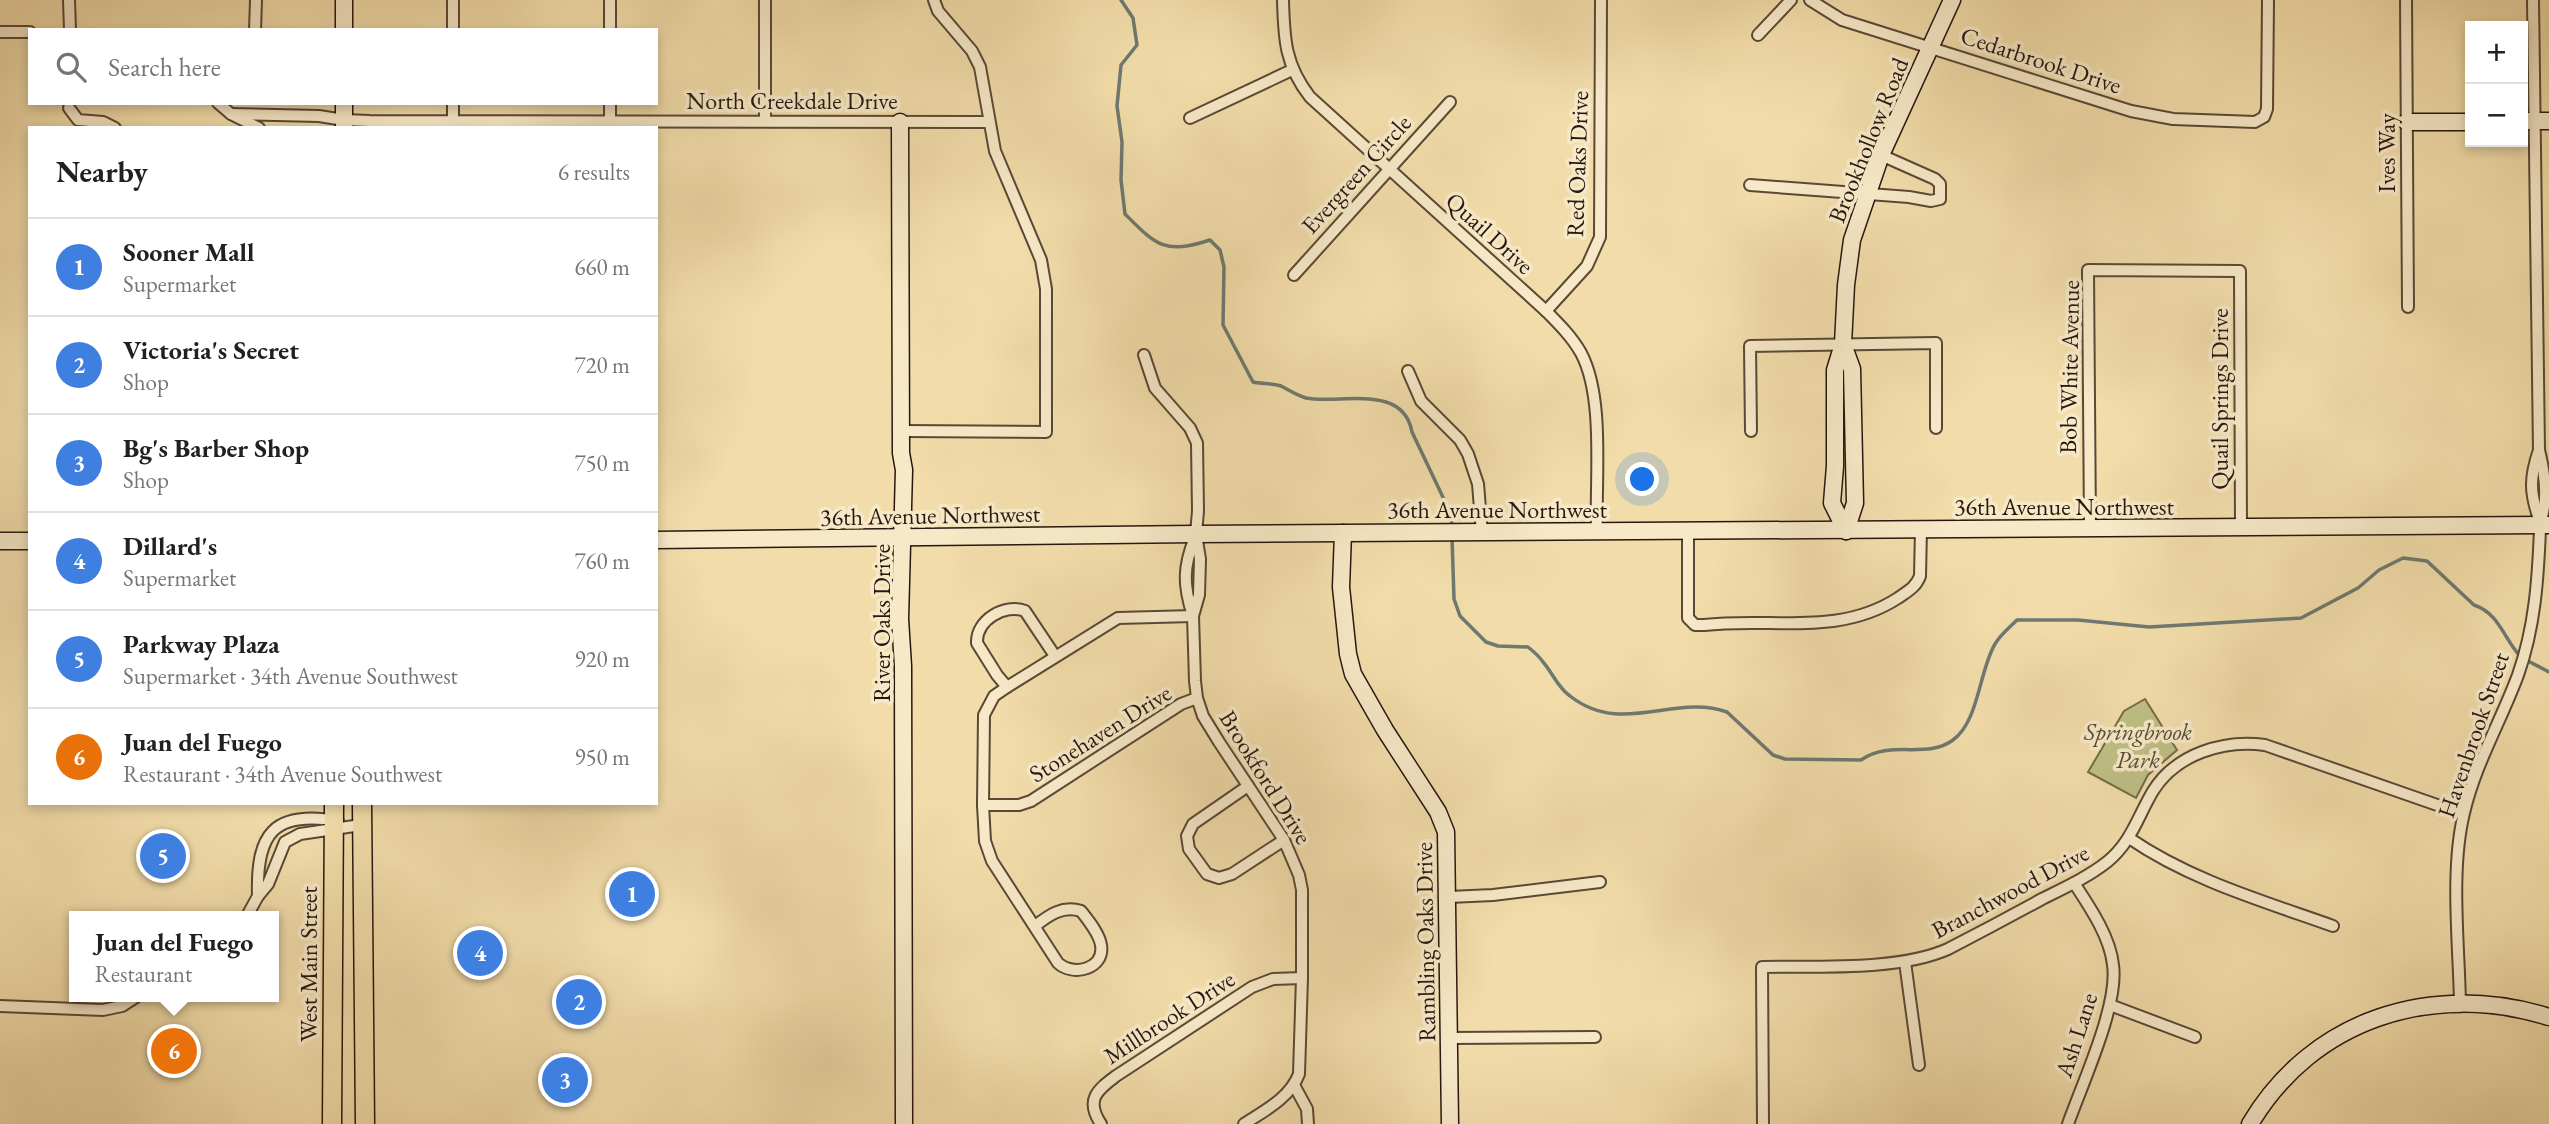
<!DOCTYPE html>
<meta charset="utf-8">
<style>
:root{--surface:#fff;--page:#f2f2f2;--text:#202124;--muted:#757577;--line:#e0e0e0;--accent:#1a73e8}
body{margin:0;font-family:"EB Garamond",serif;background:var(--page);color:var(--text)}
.controls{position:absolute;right:21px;top:21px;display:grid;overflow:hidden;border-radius:0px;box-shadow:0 4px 10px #0003}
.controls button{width:63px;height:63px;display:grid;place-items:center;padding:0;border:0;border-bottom:2px solid var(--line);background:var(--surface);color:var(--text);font:35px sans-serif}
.you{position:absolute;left:1643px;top:480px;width:24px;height:24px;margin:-18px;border:5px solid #fff;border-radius:50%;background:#1a73e8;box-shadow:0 0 0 10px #1a73e833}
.badge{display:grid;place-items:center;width:46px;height:46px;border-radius:50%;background:var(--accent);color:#fff;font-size:23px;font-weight:700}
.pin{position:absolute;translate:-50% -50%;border:4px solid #fff;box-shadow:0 2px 7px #0006}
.popup{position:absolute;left:69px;top:911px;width:210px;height:91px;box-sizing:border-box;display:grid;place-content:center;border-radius:0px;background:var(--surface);filter:drop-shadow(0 2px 5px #0005);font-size:23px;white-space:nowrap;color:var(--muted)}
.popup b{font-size:26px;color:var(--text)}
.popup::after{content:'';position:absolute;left:50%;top:100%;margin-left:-14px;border:14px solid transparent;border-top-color:var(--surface)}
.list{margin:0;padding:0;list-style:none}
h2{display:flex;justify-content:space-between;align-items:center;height:91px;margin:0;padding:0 28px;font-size:30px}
h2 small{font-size:23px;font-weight:400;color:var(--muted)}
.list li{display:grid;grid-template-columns:46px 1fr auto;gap:21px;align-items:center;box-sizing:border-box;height:98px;padding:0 28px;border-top:2px solid var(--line)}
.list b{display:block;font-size:26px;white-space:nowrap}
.list p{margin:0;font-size:23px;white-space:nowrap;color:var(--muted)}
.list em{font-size:23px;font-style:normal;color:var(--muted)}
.icon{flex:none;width:38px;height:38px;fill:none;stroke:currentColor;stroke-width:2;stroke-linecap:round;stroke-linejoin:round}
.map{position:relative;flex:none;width:2549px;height:1124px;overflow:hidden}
.search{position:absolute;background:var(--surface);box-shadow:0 4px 10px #0003;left:28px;top:28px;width:630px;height:77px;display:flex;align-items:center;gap:18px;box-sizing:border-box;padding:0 24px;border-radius:0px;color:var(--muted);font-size:26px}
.panel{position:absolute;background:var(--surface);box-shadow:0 4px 10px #0003;left:28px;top:126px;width:630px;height:679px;border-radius:0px}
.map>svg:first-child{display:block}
.green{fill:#bec086;stroke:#726c4a;stroke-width:2}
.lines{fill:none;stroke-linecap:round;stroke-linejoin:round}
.stream{stroke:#6e7970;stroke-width:3.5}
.street-casing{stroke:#5a4836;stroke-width:14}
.secondary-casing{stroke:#27170f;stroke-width:19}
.primary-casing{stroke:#27170f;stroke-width:21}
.street{stroke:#f7e9c8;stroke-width:10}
.secondary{stroke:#f7e9c8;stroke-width:16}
.primary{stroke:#f2ddaa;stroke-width:18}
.labels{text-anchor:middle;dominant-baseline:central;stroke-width:7;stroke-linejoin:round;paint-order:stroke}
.street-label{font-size:24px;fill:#27170f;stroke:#f7e9c8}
.park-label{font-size:24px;font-style:italic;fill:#544a33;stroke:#f7e9c8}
</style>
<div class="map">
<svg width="2549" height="1124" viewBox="0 0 2549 1124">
<rect width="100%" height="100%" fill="#f2ddaa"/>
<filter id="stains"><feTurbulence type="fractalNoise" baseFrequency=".00286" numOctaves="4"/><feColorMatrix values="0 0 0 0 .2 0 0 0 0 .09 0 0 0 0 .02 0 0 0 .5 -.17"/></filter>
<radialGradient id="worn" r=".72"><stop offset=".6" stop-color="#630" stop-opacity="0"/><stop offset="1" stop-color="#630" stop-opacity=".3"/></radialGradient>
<polygon class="green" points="2145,699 2177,750 2148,775 2136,798 2088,772 2124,711"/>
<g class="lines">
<g class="stream">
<path d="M1121 0 1133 18 1137 45 1121 65 1117 106 1122 142 1121 180 1125 214C1156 245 1164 255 1210 240L1220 250 1224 267 1223 325 1253 382C1261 384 1273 383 1281 386 1289 390 1296 395 1306 398 1338 405 1403 382 1412 432L1450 512 1452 526"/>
<path d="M1452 537 1454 599 1460 616 1486 642 1498 646 1528 647C1533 651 1539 656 1543 662 1552 672 1558 688 1570 696 1622 737 1675 693 1727 712L1773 755 1785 759 1861 760C1891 739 1926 760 1953 740 1979 721 1979 671 1995 644 2000 635 2010 627 2017 620H2078L2149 627 2301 618 2358 588 2379 570 2403 558 2427 561 2474 605C2499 613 2504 639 2520 656"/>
<polyline points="2526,660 2549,672"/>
</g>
<defs>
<g id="street">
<polyline points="69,0 70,30"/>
<polyline points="453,0 453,30"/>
<polyline points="610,0 610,30"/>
<path d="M1283 0C1284 39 1285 65 1310 97L1546 311C1559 324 1572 337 1581 353 1605 398 1595 480 1597 531"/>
<polyline points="1810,0 1842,20 2131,111 2173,119 2255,122 2264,117 2267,109 2268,0"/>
<polyline points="2406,0 2408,307"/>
<polyline points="255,30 256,0"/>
<polyline points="0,32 30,32"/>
<polyline points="1758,35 1791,0"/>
<polyline points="218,103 231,114 259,128"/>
<polyline points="453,103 453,120"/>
<polyline points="610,103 610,120"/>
<polyline points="69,108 78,120 103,122 115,128"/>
<polyline points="231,114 319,116 344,120 370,121 989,122"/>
<polyline points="1190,118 1292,70"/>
<polyline points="765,120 765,0"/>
<polyline points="1750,185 1909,197 1931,201 1940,199 1940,184 1935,179 1881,155"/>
<polyline points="1294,275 1450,102"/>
<polyline points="1546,311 1587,266 1600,237 1601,0"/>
<path d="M1144 355 1155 388 1190 428 1197 443 1198 511 1196 534 1200 559 1199 595 1193 616 1195 681 1197 698 1203 716 1219 742 1284 840 1299 875 1302 890V978L1299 1074C1290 1098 1264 1111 1244 1124"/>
<polyline points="1408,371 1421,401 1460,440 1468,454 1478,484 1482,533"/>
<polyline points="901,431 1046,432 1046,289 1041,260 995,151 980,67 972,51 938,11 934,0"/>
<polyline points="1751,431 1750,346 1936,343 1936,428"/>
<path d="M2539 450C2529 479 2530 494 2540 522"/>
<polyline points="2090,528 2088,270 2240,271 2241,527"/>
<path d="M1688 531V618L1695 625H1704C1771 617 1838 637 1898 598 1908 591 1916 587 1920 576L1921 529"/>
<path d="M1193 616C1183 585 1183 567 1195 537"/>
<path d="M1007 687 997 675 977 643C976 620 1005 603 1025 611L1055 656"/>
<polyline points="1248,786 1193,824 1187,836 1189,849 1207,874 1219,878 1232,874 1284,840"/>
<polyline points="983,805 1019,805 1031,801 1181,704 1197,698"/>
<path d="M2129 838C2190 880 2263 901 2333 926"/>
<path d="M258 896C256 834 273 810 338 821"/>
<polyline points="1449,897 1493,895 1600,882"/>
<polyline points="247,916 258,896 268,884 285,842 300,834 361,825"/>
<path d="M1035 926C1049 915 1063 905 1081 911 1088 920 1099 933 1101 945 1105 969 1073 977 1058 963L992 861 985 841 983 805 984 715 994 696 1007 687 1118 618 1193 616"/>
<polyline points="1905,962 1919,1065"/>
<path d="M2460 1004C2459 944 2450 870 2464 813 2475 765 2501 721 2518 675 2535 627 2538 579 2540 529 2541 518 2545 508 2545 497 2546 481 2543 466 2539 450L2533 0"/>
<polyline points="2110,1005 2195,1037"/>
<polyline points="0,1006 103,1010 122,1006 136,997"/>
<polyline points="1450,1038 1595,1037"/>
<polyline points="1294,1085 1307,1109 1308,1124"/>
<path d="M1101 1124C1085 1100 1097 1090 1116 1076L1252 987 1273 979 1302 978"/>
<path d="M1763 1124 1762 967C1816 966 1899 971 1948 949 1979 933 2011 916 2042 899 2064 888 2088 877 2107 862 2131 843 2138 816 2153 791 2176 754 2224 739 2265 745L2463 814"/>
<path d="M2068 1124C2082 1084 2119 1005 2113 965 2110 936 2089 906 2074 883"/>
</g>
<g id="secondary">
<polyline points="344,30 344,0"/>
<polyline points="344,103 344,128"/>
<polyline points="2523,121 2549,121"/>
<polyline points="900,122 901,453 904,470 900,619 903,666 904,1124"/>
<polyline points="2407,122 2470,122"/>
<polyline points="1843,344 1852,369 1855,503 1846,531"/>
<polyline points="1846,531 1832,503 1835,466 1835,370 1843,344 1846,285 1852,240 1881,155 1952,0"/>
<polyline points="1343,533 1341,587 1348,654 1353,674 1385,730 1438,812 1446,832 1450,1124"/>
<polyline points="656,540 1196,534 2549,525"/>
<polyline points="0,541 30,541"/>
<path d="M2250 1124C2313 1018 2433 981 2549 1017"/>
</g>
<g id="primary">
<polyline points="362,803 365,1124"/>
<polyline points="332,1124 334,803"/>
</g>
</defs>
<use href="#street" class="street-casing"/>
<use href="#secondary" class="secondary-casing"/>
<use href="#primary" class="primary-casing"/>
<use href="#street" class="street"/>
<use href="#secondary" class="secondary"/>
<use href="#primary" class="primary"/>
</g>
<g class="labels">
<g class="street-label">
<text transform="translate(2041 60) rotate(18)">Cedarbrook Drive</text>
<text x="792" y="100">North Creekdale Drive</text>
<text transform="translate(1868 140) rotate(-68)">Brookhollow Road</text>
<text transform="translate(2386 153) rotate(-90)">Ives Way</text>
<text transform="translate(1577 164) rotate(-88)">Red Oaks Drive</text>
<text transform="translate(1356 174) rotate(-48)">Evergreen Circle</text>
<text transform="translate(1490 233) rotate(42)">Quail Drive</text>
<text transform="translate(2069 367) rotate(-89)">Bob White Avenue</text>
<text transform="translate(2219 399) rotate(-90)">Quail Springs Drive</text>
<text x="2064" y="506">36th Avenue Northwest</text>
<text x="1497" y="509">36th Avenue Northwest</text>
<text transform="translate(930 515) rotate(-1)">36th Avenue Northwest</text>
<text transform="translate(881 623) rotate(-90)">River Oaks Drive</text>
<text transform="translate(1100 733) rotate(-32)">Stonehaven Drive</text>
<text transform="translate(2473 735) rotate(-71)">Havenbrook Street</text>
<text transform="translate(1266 777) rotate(58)">Brookford Drive</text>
<text transform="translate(2010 891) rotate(-28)">Branchwood Drive</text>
<text transform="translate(1425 942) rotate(-91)">Rambling Oaks Drive</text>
<text transform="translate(308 964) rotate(-90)">West Main Street</text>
<text transform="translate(1169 1017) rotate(-33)">Millbrook Drive</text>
<text transform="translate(2076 1035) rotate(-72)">Ash Lane</text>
</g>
<g class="park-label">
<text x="2138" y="731">Springbrook<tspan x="2138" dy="28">Park</tspan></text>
</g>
</g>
<rect width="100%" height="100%" filter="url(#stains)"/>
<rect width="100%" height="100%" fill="url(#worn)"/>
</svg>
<div class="controls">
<button>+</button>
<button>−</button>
</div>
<div class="you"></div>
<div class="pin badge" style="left:632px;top:894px;background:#3f7fe0">1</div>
<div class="pin badge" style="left:579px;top:1002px;background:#3f7fe0">2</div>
<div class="pin badge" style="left:565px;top:1080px;background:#3f7fe0">3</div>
<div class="pin badge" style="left:480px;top:953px;background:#3f7fe0">4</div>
<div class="pin badge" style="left:163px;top:856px;background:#3f7fe0">5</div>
<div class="pin badge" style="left:174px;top:1051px;background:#e8710a">6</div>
<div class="popup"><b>Juan del Fuego</b>Restaurant</div>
<div class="search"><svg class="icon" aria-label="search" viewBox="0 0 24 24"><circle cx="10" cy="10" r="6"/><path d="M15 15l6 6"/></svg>Search here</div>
<section class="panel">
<h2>Nearby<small>6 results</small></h2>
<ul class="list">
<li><span class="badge" style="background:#3f7fe0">1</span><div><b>Sooner Mall</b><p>Supermarket</p></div><em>660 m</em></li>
<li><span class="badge" style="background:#3f7fe0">2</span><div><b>Victoria's Secret</b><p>Shop</p></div><em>720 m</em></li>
<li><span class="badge" style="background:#3f7fe0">3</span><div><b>Bg's Barber Shop</b><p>Shop</p></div><em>750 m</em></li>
<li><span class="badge" style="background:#3f7fe0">4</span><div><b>Dillard's</b><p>Supermarket</p></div><em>760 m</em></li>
<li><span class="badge" style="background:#3f7fe0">5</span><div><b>Parkway Plaza</b><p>Supermarket · 34th Avenue Southwest</p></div><em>920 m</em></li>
<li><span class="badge" style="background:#e8710a">6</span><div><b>Juan del Fuego</b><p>Restaurant · 34th Avenue Southwest</p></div><em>950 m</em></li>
</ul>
</section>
</div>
